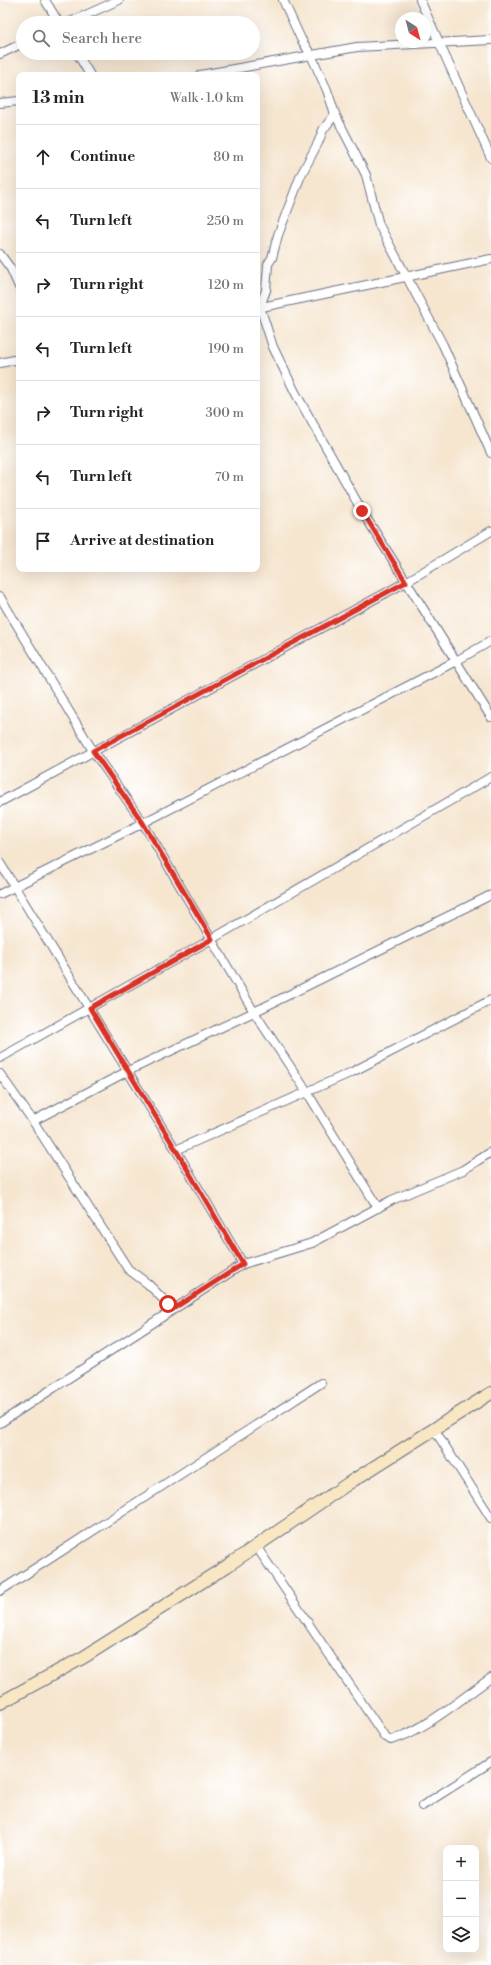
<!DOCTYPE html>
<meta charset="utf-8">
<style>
:root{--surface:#fff;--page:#f2f2f2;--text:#222;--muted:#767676;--line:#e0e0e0}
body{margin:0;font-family:"Libre Bodoni",serif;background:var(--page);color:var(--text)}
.controls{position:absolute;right:12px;bottom:12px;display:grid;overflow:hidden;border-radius:8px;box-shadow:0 4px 16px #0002}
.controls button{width:36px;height:36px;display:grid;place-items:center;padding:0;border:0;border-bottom:1px solid var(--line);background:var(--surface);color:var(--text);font:20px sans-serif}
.compass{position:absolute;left:395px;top:12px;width:36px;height:36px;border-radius:50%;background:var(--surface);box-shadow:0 4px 16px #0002;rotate:144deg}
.stop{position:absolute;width:12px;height:12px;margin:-9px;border:3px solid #d93025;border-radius:50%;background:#fff}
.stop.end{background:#d93025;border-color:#fff;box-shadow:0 1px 4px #0008}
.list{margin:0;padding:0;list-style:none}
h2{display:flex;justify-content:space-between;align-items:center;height:52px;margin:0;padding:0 16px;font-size:17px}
h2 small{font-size:13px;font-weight:400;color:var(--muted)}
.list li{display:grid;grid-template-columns:26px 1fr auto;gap:12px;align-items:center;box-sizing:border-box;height:64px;padding:0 16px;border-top:1px solid var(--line)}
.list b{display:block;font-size:15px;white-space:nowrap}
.list em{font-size:13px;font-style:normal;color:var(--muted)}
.icon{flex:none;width:22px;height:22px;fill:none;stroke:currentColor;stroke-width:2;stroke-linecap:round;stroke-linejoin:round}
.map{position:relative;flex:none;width:491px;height:1965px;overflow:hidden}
.search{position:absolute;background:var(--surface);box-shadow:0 4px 16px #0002;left:16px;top:16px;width:244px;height:44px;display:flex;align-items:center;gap:10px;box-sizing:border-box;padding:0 14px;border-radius:22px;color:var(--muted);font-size:15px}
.panel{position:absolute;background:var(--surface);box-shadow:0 4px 16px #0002;left:16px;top:72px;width:244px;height:500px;border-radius:8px}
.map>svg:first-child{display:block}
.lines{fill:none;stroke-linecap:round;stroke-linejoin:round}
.street-casing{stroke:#686f86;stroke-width:10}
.secondary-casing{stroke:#686f86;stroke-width:14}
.street{stroke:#fff;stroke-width:8}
.secondary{stroke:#f9e7c3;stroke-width:12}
.route{stroke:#d93025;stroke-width:5}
</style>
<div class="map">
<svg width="491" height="1965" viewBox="0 0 491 1965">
<rect width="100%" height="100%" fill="#fff"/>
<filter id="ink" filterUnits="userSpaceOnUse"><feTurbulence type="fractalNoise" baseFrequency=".025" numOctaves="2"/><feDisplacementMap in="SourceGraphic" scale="8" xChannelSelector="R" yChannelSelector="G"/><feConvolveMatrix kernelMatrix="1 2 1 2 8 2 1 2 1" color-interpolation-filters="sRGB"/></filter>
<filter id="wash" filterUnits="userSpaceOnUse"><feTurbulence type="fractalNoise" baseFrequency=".012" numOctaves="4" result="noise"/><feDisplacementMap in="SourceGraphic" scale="16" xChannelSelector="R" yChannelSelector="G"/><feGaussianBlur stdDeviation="0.9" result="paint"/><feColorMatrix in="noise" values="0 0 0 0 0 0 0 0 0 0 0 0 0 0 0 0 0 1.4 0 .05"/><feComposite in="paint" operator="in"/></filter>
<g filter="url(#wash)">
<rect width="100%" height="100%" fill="#f6e6d0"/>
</g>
<g filter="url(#ink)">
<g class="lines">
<defs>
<g id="street">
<polyline points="45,0 59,23"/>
<polyline points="283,0 301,39 311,55 327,90 335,114 366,175 379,225 443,345 491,453"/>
<polyline points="420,0 491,158"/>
<polyline points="68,23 119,0"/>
<polyline points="77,53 90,75"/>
<polyline points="0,54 23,43"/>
<polyline points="200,75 357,47 491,40"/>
<polyline points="0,103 19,101"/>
<polyline points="335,114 323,130 318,143 301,175 278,235 272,258 268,264 266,290 260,307 273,347 295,392 362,511 491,717"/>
<polyline points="0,254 11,269 19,287"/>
<polyline points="257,308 491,259"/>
<polyline points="0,363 19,359"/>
<polyline points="0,597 93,751 143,823 254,1012 307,1092 378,1208"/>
<polyline points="0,802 406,582 491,531"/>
<polyline points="0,863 176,1150 243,1264 312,1243 392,1200 463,1170 491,1152"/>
<polyline points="0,894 143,823 456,661 491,641"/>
<polyline points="0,1058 212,939 491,777"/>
<polyline points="0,1074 33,1121 128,1269 148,1284 173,1309"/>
<polyline points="33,1121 128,1071 254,1012 491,895"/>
<polyline points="176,1150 352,1072 491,1000"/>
<polyline points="0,1423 243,1264"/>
<polyline points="434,1429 491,1518"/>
<path d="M256 1546 385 1737 391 1740C424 1731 462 1698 491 1678"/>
<polyline points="0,1591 321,1383"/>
<polyline points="422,1806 491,1762"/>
</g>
<polyline id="secondary" points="0,1703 84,1657 227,1566 349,1483 491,1393"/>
</defs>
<use href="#street" class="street-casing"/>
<use href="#secondary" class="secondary-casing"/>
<use href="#street" class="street"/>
<use href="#secondary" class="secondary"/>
</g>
</g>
<g class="lines" filter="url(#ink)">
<polyline class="route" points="168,1304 173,1309 243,1264 176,1150 90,1008 212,939 143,823 93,751 406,582 362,511"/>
</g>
</svg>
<div class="controls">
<button>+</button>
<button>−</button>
<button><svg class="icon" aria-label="layers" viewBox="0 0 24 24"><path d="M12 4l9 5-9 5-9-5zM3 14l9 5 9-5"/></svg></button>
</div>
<svg class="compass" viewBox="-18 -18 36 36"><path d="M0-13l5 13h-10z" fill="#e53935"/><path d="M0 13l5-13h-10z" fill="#767676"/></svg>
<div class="stop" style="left:168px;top:1304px"></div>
<div class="stop end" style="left:362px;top:511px"></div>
<div class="search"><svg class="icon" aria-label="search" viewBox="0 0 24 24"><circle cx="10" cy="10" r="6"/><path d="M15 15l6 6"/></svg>Search here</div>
<section class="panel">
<h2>13 min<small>Walk · 1.0 km</small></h2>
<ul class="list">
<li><svg class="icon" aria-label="ahead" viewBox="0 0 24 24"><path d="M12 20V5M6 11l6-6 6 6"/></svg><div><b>Continue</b></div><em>80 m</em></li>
<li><svg class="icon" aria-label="left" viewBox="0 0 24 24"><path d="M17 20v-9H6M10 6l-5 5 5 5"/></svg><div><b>Turn left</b></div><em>250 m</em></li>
<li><svg class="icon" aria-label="right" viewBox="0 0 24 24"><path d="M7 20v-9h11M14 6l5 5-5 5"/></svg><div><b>Turn right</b></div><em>120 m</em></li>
<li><svg class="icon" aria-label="left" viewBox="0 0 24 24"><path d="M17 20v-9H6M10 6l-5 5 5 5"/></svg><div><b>Turn left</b></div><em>190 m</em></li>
<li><svg class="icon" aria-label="right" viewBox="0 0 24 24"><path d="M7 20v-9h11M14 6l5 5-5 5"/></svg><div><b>Turn right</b></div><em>300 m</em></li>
<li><svg class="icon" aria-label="left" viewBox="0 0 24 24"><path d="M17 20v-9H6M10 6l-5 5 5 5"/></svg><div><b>Turn left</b></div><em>70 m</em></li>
<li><svg class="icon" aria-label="arrive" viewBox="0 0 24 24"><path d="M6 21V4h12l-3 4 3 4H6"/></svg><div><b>Arrive at destination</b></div></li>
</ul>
</section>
</div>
